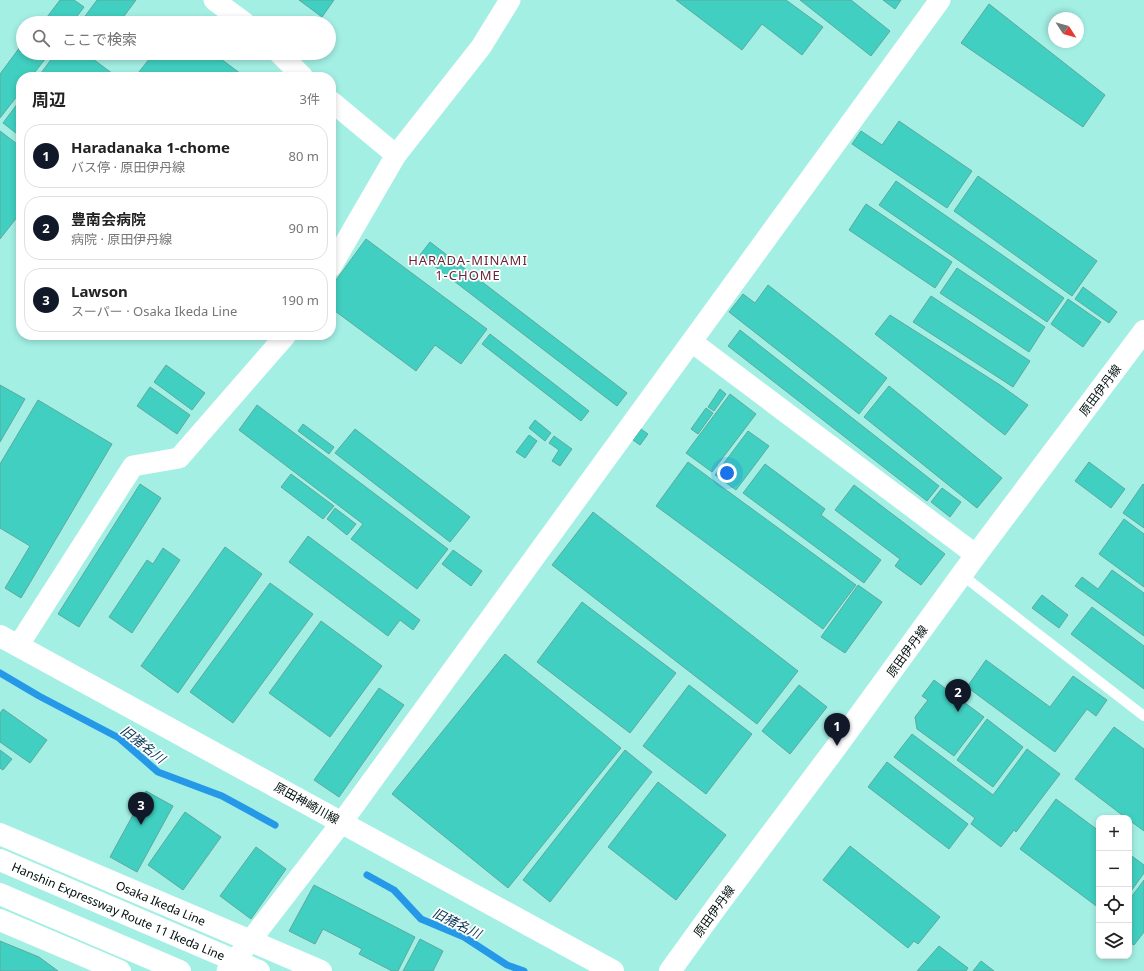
<!DOCTYPE html>
<html lang="ja">
<meta charset="utf-8">
<style>
:root{--surface:#fff;--page:#f6f6f6;--text:#222;--muted:#767676;--line:#e0e0e0;--accent:#111827}
body{margin:0;font-family:"Noto Sans","Noto Sans JP",sans-serif;background:var(--page);color:var(--text)}
.controls{position:absolute;right:12px;bottom:12px;display:grid;overflow:hidden;border-radius:8px;box-shadow:0 2px 6px #0003}
.controls button{width:36px;height:36px;display:grid;place-items:center;padding:0;border:0;border-bottom:1px solid var(--line);background:var(--surface);color:var(--text);font:20px sans-serif}
.compass{position:absolute;left:1048px;top:12px;width:36px;height:36px;border-radius:50%;background:var(--surface);box-shadow:0 2px 6px #0003;rotate:126deg}
.you{position:absolute;left:727px;top:473px;width:14px;height:14px;margin:-10px;border:3px solid #fff;border-radius:50%;background:#1a73e8;box-shadow:0 0 0 6px #1a73e833}
.badge{display:grid;place-items:center;width:26px;height:26px;border-radius:50%;background:var(--accent);color:#fff;font-size:13px;font-weight:700}
.pin{position:absolute;translate:-50% -33px;filter:drop-shadow(0 1px 2px #0008)}
.pin::after{content:'';position:absolute;top:21px;width:14px;height:12px;background:inherit;clip-path:polygon(0 0,100% 0,50% 100%)}
.list{margin:0;padding:0;list-style:none}
h2{display:flex;justify-content:space-between;align-items:center;height:52px;margin:0;padding:0 16px;font-size:17px}
h2 small{font-size:13px;font-weight:400;color:var(--muted)}
.list li{display:grid;grid-template-columns:26px 1fr auto;gap:12px;align-items:center;box-sizing:border-box;height:64px;margin:0 8px 8px;padding:0 8px;border:1px solid var(--line);border-radius:16px}
.list b{display:block;font-size:15px;white-space:nowrap}
.list p{margin:0;font-size:13px;white-space:nowrap;color:var(--muted)}
.list em{font-size:13px;font-style:normal;color:var(--muted)}
.icon{flex:none;width:22px;height:22px;fill:none;stroke:currentColor;stroke-width:2;stroke-linecap:round;stroke-linejoin:round}
.map{position:relative;flex:none;width:1144px;height:971px;overflow:hidden}
.search{position:absolute;background:var(--surface);box-shadow:0 2px 6px #0003;left:16px;top:16px;width:320px;height:44px;display:flex;align-items:center;gap:10px;box-sizing:border-box;padding:0 14px;border-radius:22px;color:var(--muted);font-size:15px}
.panel{position:absolute;background:var(--surface);box-shadow:0 2px 6px #0003;left:16px;top:72px;width:320px;height:268px;border-radius:16px}
.map>svg:first-child{display:block}
.lines{fill:none;stroke-linecap:round;stroke-linejoin:round}
.stream{stroke:#2598e7;stroke-width:7}
.building{fill:#40cfc0;stroke:#5ea99f}
.lane{stroke:#fff;stroke-width:10}
.street{stroke:#fff;stroke-width:21}
.secondary{stroke:#fff;stroke-width:22}
.primary{stroke:#fff;stroke-width:22}
.highway{stroke:#fff;stroke-width:22}
.labels{text-anchor:middle;dominant-baseline:central;stroke-width:3.5;stroke-linejoin:round;paint-order:stroke}
.street-label{font-size:12px;fill:#00100e;stroke:#fff}
.neighbourhood-label{font-size:13px;letter-spacing:1px;fill:#6a253a;stroke:#fff}
.water-label{font-size:13px;font-style:italic;fill:#063453;stroke:#fff}
</style>
<div class="map">
<svg width="1144" height="971" viewBox="0 0 1144 971">
<rect width="100%" height="100%" fill="#a3efe4"/>
<g class="lines">
<g class="stream">
<polyline points="0,673 39,696 119,738 158,772 222,796 275,825"/>
<polyline points="367,875 394,890 421,919 464,937 507,965 524,971"/>
</g>
</g>
<g class="building">
<polygon points="60,0 74,0 84,7 72,23 47,23 44,21"/>
<polygon points="97,0 136,0 119,23 80,23"/>
<polygon points="299,0 334,0 322,17"/>
<polygon points="676,0 786,0 823,27 802,55 762,24 742,50"/>
<polygon points="800,0 851,0 890,31 871,56"/>
<polygon points="883,0 901,0 895,9"/>
<polygon points="989,4 1105,95 1083,127 961,43"/>
<polygon points="23,43 23,53 50,53 31,77 21,77 21,91 0,118 0,74"/>
<polygon points="56,53 85,53 117,77 38,77"/>
<polygon points="154,53 213,53 245,77 135,77"/>
<polygon points="21,99 21,137 3,123"/>
<polygon points="899,121 972,171 947,208 852,144 861,131 882,145"/>
<polygon points="0,131 21,147 21,212 0,239"/>
<polygon points="978,176 1097,261 1072,296 954,211"/>
<polygon points="896,181 1064,298 1047,322 879,205"/>
<polygon points="866,204 952,262 935,288 849,230"/>
<polygon points="366,239 487,329 461,364 435,345 416,371 331,308 331,287"/>
<polygon points="430,242 627,393 617,406 420,255"/>
<polygon points="957,268 1045,327 1029,352 940,293"/>
<polygon points="768,285 887,378 859,414 729,312 743,294 755,303"/>
<polygon points="1083,287 1117,312 1109,323 1075,299"/>
<polygon points="931,296 1030,361 1013,387 913,322"/>
<polygon points="1068,299 1101,322 1083,347 1051,324"/>
<polygon points="890,315 1000,385 1028,405 1005,435 875,334"/>
<polygon points="740,330 939,486 927,501 728,346"/>
<polygon points="490,334 589,411 581,421 482,344"/>
<polygon points="166,365 205,393 192,410 154,382"/>
<polygon points="0,385 25,399 0,442"/>
<polygon points="889,386 1002,478 977,508 864,417"/>
<polygon points="150,387 190,415 177,434 137,406"/>
<polygon points="720,389 726,394 714,411 708,407"/>
<polygon points="730,394 756,414 712,472 686,453"/>
<polygon points="38,400 112,444 21,598 5,588 30,546 0,528 0,464"/>
<polygon points="257,405 448,549 417,589 351,539 363,524 239,430"/>
<polygon points="706,408 713,413 698,434 691,429"/>
<polygon points="535,420 551,433 545,441 529,428"/>
<polygon points="303,424 334,447 329,454 298,431"/>
<polygon points="355,429 470,517 450,542 335,453"/>
<polygon points="641,429 648,434 640,445 633,440"/>
<polygon points="748,431 769,446 736,490 715,475"/>
<polygon points="529,435 537,441 525,458 516,452"/>
<polygon points="554,436 572,449 560,466 552,461 559,450 549,443"/>
<polygon points="688,462 856,585 823,629 656,506"/>
<polygon points="1089,462 1125,489 1111,508 1075,481"/>
<polygon points="765,464 825,509 821,515 881,560 864,583 743,493"/>
<polygon points="291,474 334,506 323,519 281,487"/>
<polygon points="140,484 161,498 79,627 58,614"/>
<polygon points="1143,484 1144,485 1144,528 1123,513"/>
<polygon points="854,485 945,554 921,585 895,566 900,559 835,510"/>
<polygon points="942,488 961,502 950,517 931,502"/>
<polygon points="335,508 356,524 347,535 327,519"/>
<polygon points="593,512 798,671 757,724 552,565"/>
<polygon points="1124,519 1144,534 1144,587 1099,554"/>
<polygon points="308,536 420,620 413,630 400,620 388,636 289,562"/>
<polygon points="225,547 262,574 178,693 141,666"/>
<polygon points="163,548 180,560 132,633 109,617 147,560 153,564"/>
<polygon points="453,550 482,571 471,586 442,564"/>
<polygon points="1112,570 1144,593 1144,636 1075,586 1082,577 1098,589"/>
<polygon points="270,583 313,614 233,723 190,692"/>
<polygon points="858,585 882,602 845,653 821,637"/>
<polygon points="1042,595 1068,615 1059,628 1032,608"/>
<polygon points="582,602 676,673 630,733 537,662"/>
<polygon points="1092,607 1144,646 1144,689 1071,634"/>
<polygon points="321,621 382,666 330,737 269,693"/>
<polygon points="505,654 621,748 508,888 392,794"/>
<polygon points="986,660 1050,707 1073,676 1107,700 1096,716 1087,709 1055,752 967,687"/>
<polygon points="934,680 984,717 954,756 917,729 915,717 928,700 922,696"/>
<polygon points="689,685 752,734 706,794 643,746"/>
<polygon points="799,685 827,707 790,754 762,731"/>
<polygon points="379,688 404,705 339,797 314,780"/>
<polygon points="3,709 47,740 30,763 0,742 0,713"/>
<polygon points="987,719 1023,747 993,787 957,760"/>
<polygon points="1114,727 1144,749 1144,831 1129,820 1129,818 1126,818 1075,779"/>
<polygon points="912,734 993,795 1027,749 1060,774 1016,832 1014,830 1001,847 971,824 975,818 894,757"/>
<polygon points="0,750 12,759 3,770 0,768"/>
<polygon points="625,750 652,772 550,902 523,880"/>
<polygon points="887,762 968,824 949,849 868,787"/>
<polygon points="658,782 726,835 676,900 608,847"/>
<polygon points="146,791 173,806 137,872 110,857"/>
<polygon points="1056,799 1099,831 1099,908 1020,849"/>
<polygon points="185,812 221,837 183,890 148,865"/>
<polygon points="850,846 940,917 918,944 914,941 908,948 823,880"/>
<polygon points="256,847 286,869 251,919 220,896"/>
<polygon points="1129,854 1144,865 1144,873 1129,894"/>
<polygon points="1144,880 1144,932 1134,945 1129,942 1129,900"/>
<polygon points="314,885 415,937 398,971 392,971 359,954 362,949 323,929 315,944 289,931"/>
<polygon points="420,939 443,951 433,971 403,971"/>
<polygon points="0,941 39,957 58,971 0,971"/>
<polygon points="939,946 968,968 966,971 917,971"/>
<polygon points="981,961 994,971 973,971"/>
</g>
<g class="lines">
<polyline class="lane" points="962,575 1144,716"/>
<g class="street">
<polyline points="214,0 245,23"/>
<polyline points="279,53 303,77"/>
<polyline points="331,101 396,155"/>
<polyline points="331,267 396,155 481,47 510,0"/>
<polyline points="692,342 976,555"/>
<polyline points="18,646 133,466 179,458 286,335"/>
<polyline points="227,971 250,941 342,822 940,0"/>
</g>
<g class="secondary">
<polyline points="0,636 613,971"/>
<polyline points="670,971 717,906 837,746 976,555 1144,331"/>
</g>
<g class="primary">
<path id="s1" d="M0 834 321 971"/>
<polyline points="0,920 120,971"/>
</g>
<g class="highway">
<path id="s2" d="M0 860 259 971"/>
<polyline points="0,894 180,971"/>
</g>
</g>
<g class="labels">
<g class="street-label">
<text transform="translate(1100 390) rotate(-53)">原田伊丹線</text>
<text transform="translate(907 651) rotate(-54)">原田伊丹線</text>
<text transform="translate(307 803) rotate(29)">原田神崎川線</text>
<text stroke="none"><textPath href="#s1" startOffset="175">Osaka Ikeda Line</textPath></text>
<text stroke="none"><textPath href="#s2" startOffset="129">Hanshin Expressway Route 11 Ikeda Line</textPath></text>
<text transform="translate(714 911) rotate(-54)">原田伊丹線</text>
</g>
<g class="neighbourhood-label">
<text x="468" y="260">HARADA-MINAMI<tspan x="468" dy="15">1-CHOME</tspan></text>
</g>
<g class="water-label">
<text transform="translate(143 744) rotate(38)">旧猪名川</text>
<text transform="translate(457 923) rotate(26)">旧猪名川</text>
</g>
</g>
</svg>
<div class="controls">
<button>+</button>
<button>−</button>
<button><svg class="icon" aria-label="locate" viewBox="0 0 24 24"><circle cx="12" cy="12" r="6"/><path d="M12 2v4M12 18v4M2 12h4M18 12h4"/></svg></button>
<button><svg class="icon" aria-label="layers" viewBox="0 0 24 24"><path d="M12 4l9 5-9 5-9-5zM3 14l9 5 9-5"/></svg></button>
</div>
<svg class="compass" viewBox="-18 -18 36 36"><path d="M0-13l5 13h-10z" fill="#e53935"/><path d="M0 13l5-13h-10z" fill="#767676"/></svg>
<div class="you"></div>
<div class="pin badge" style="left:837px;top:746px">1</div>
<div class="pin badge" style="left:958px;top:712px">2</div>
<div class="pin badge" style="left:141px;top:825px">3</div>
<div class="search"><svg class="icon" aria-label="search" viewBox="0 0 24 24"><circle cx="10" cy="10" r="6"/><path d="M15 15l6 6"/></svg>ここで検索</div>
<section class="panel">
<h2>周辺<small>3件</small></h2>
<ul class="list">
<li><span class="badge">1</span><div><b>Haradanaka 1-chome</b><p>バス停 · 原田伊丹線</p></div><em>80 m</em></li>
<li><span class="badge">2</span><div><b>豊南会病院</b><p>病院 · 原田伊丹線</p></div><em>90 m</em></li>
<li><span class="badge">3</span><div><b>Lawson</b><p>スーパー · Osaka Ikeda Line</p></div><em>190 m</em></li>
</ul>
</section>
</div>
